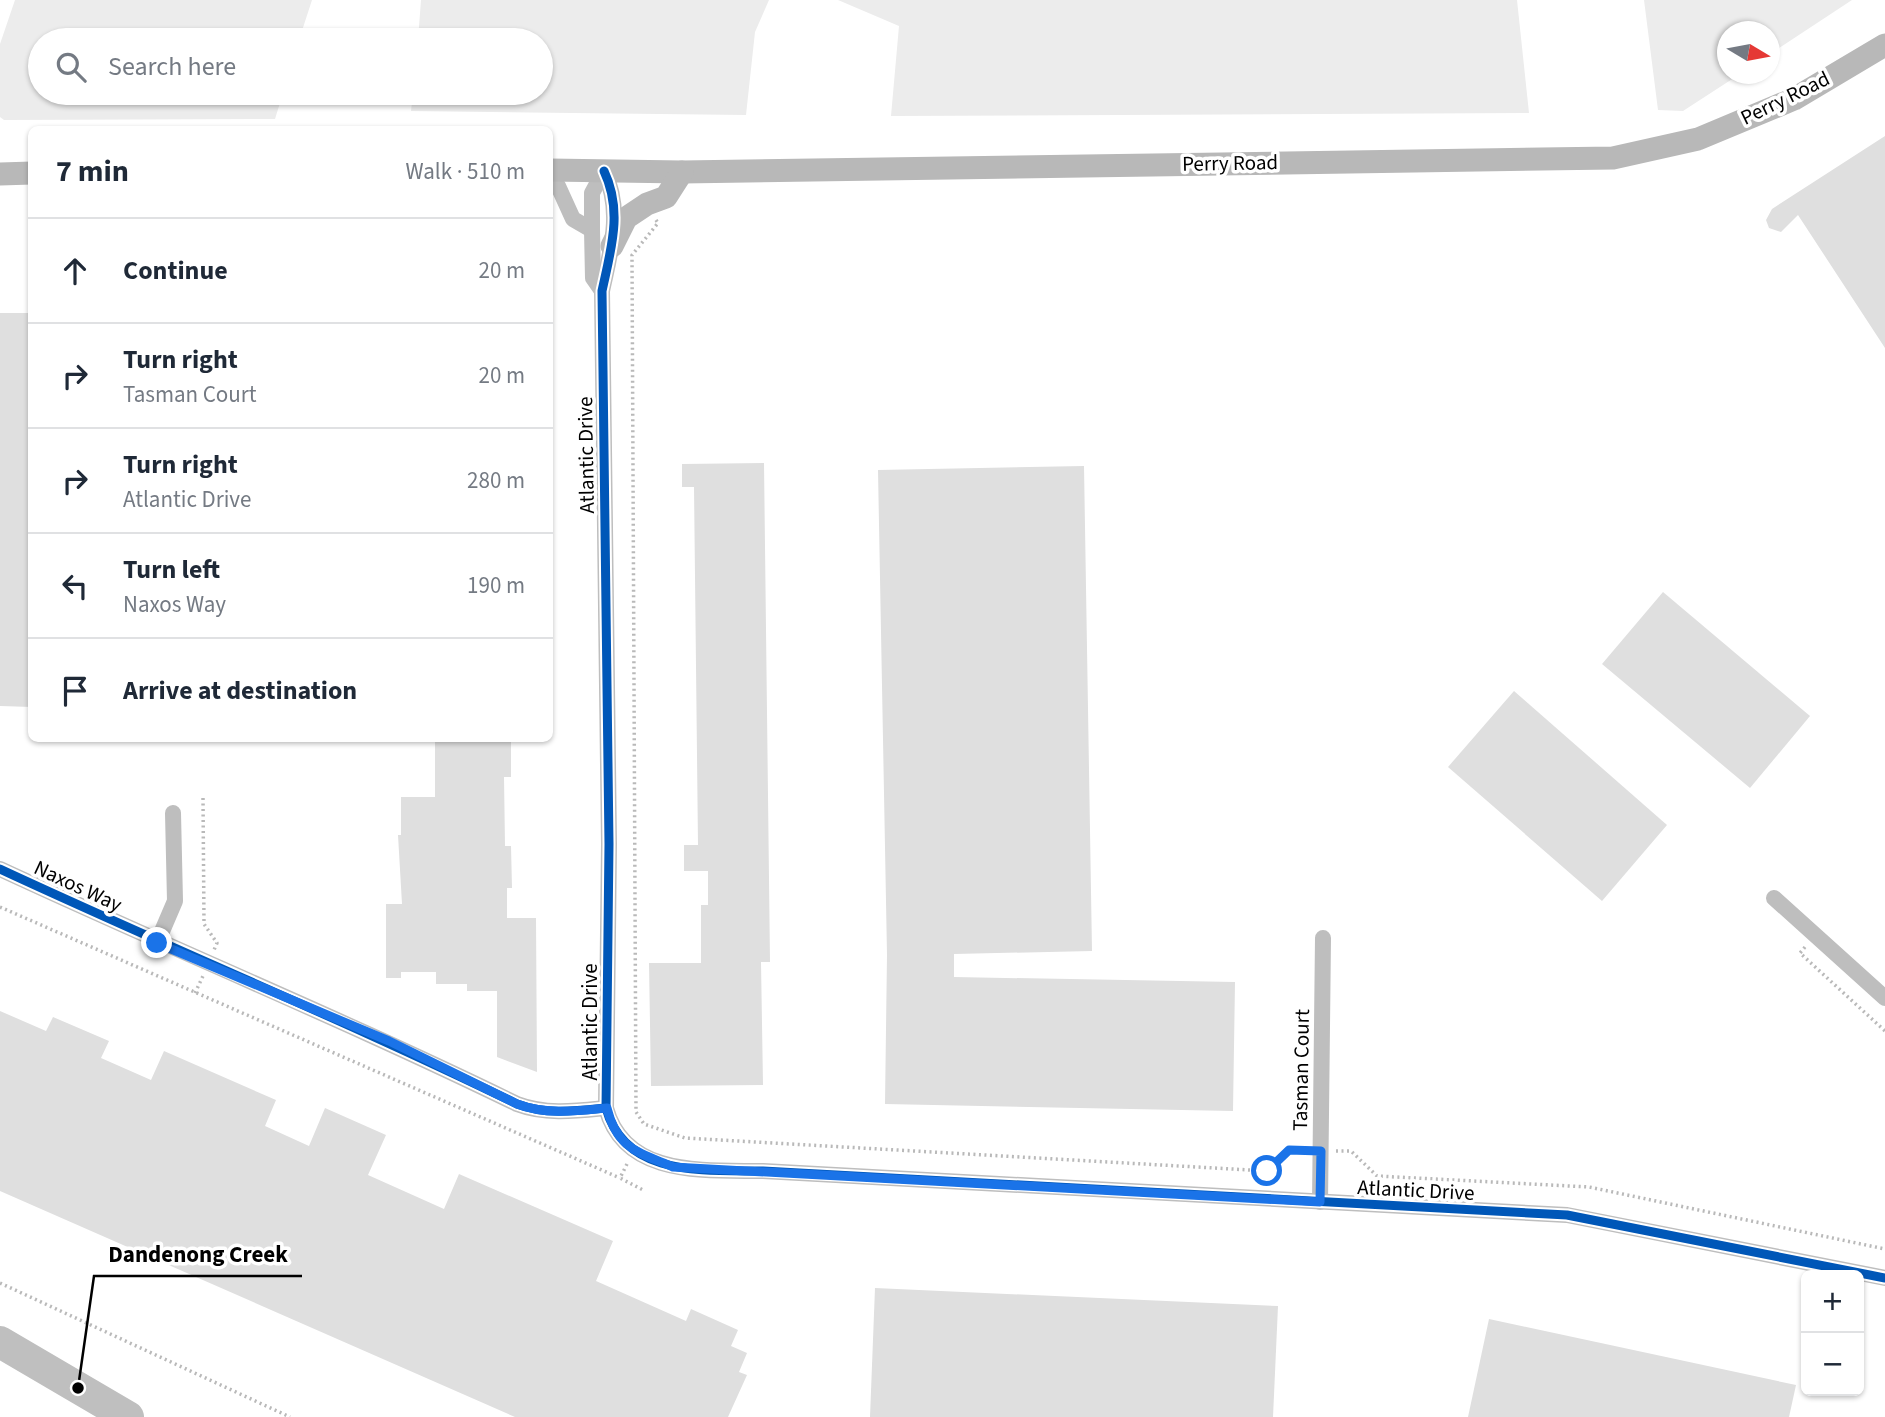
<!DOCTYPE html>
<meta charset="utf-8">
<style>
:root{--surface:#fff;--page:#f6f6f7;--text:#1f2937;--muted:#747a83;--line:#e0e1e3}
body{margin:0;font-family:"Source Sans 3",sans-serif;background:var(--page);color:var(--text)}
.controls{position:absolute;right:21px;bottom:21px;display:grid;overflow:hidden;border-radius:10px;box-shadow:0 2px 5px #0004}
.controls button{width:63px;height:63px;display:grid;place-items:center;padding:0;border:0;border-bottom:2px solid var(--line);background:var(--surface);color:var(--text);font:35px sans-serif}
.compass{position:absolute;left:1717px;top:21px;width:63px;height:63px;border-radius:50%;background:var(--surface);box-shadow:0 2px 5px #0004;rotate:100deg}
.stop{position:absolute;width:21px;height:21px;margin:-16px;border:5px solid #1a73e8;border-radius:50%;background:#fff}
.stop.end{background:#1a73e8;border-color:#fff;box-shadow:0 2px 7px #0008}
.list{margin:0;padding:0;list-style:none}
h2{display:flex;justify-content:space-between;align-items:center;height:91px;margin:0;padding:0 28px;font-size:30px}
h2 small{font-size:23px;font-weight:400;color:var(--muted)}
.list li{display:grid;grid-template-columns:46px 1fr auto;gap:21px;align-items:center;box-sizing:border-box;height:105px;padding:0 28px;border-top:2px solid var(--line)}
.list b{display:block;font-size:26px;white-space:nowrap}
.list p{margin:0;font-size:23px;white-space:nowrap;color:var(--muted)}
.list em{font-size:23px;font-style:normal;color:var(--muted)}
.icon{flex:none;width:38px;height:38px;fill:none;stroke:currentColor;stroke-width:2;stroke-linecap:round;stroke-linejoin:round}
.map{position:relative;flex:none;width:1885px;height:1417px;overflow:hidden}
.search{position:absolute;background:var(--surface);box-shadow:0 2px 5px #0004;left:28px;top:28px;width:525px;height:77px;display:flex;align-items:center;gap:18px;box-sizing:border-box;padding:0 24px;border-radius:38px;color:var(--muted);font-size:26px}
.panel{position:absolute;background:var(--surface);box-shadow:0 2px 5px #0004;left:28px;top:126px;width:525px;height:616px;border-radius:10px}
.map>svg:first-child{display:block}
.green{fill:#ececec}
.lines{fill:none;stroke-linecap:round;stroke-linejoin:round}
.river{stroke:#bfbfbf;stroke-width:32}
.building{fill:#dfdfdf}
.path{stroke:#b9b9b9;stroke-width:3.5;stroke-dasharray:2 3.5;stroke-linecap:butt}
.minor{stroke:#bebebe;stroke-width:16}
.secondary{stroke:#b8b8b8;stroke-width:23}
.cycleway-casing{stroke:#fff;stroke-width:13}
.cycleway{stroke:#0057b8;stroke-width:9}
.route{stroke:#1a73e8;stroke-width:9}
.labels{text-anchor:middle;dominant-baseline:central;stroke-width:7;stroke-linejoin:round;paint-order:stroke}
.street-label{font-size:21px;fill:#000;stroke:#fff}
.leader{fill:none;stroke:#000;stroke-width:2.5}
.callout-dot{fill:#000;stroke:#fff;stroke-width:2.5}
.callout-label{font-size:23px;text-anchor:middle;font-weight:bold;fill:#000;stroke:#fff;stroke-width:7;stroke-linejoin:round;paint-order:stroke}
</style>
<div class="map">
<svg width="1885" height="1417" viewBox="0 0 1885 1417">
<rect width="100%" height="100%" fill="#fff"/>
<g class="green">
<polygon points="15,0 312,0 299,40 40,40 40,93 283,93 275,119 4,120 0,117 0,44"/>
<polygon points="421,0 769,0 755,32 746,115 411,111 413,93 541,93 541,40 418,40"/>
<polygon points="838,0 1517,0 1529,113 891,116 899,26"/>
<polygon points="1644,0 1852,0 1770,54 1770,32 1728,32 1728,74 1740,74 1683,111 1658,110"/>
</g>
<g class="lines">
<polyline class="river" points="0,1342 128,1417"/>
</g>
<g class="building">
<polygon points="1885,136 1885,348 1798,215 1781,232 1769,228 1766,220 1772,209"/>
<polygon points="0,313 32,313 32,707 0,706"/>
<polygon points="764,463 770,962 761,962 763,1085 651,1086 649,963 701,963 701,905 708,905 708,871 684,871 684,845 698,845 694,487 682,487 682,464"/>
<polygon points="1084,466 1092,951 954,954 954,977 1235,982 1233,1111 885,1104 887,955 878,470"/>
<polygon points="1663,592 1810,716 1750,788 1602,664"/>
<polygon points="1514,691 1667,825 1602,901 1448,767"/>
<polygon points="435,738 511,738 511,777 504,777 505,846 511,846 512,888 507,888 507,918 536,918 537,1072 497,1057 497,991 467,991 467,984 436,984 436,972 401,972 401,978 386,978 386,904 402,904 398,835 401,835 401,797 435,797"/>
<polygon points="0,1011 46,1031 53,1017 109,1041 101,1058 151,1080 164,1051 276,1100 265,1126 309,1146 325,1108 386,1135 368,1175 444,1209 459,1174 613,1241 596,1281 686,1321 691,1309 738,1330 731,1346 747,1353 739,1372 747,1375 728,1417 515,1417 0,1191"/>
<polygon points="875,1288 1278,1306 1273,1417 870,1417"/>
<polygon points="1489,1319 1796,1385 1789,1417 1468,1417"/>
</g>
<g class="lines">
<g class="path">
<polyline points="656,220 658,223 632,255 636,1112 644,1124 685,1138 1267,1171 1289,1150 1307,1150"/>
<polyline points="203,798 204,924 217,943 214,950"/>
<polyline points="0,907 620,1178"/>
<polyline points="1805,947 1800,953 1885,1031"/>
<polyline points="195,993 203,976"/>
<polyline points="1336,1151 1351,1151 1377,1176 1589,1187 1885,1249"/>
<polyline points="627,1164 620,1178 645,1191"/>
<polyline points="0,1283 290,1417"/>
</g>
<g class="minor">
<path d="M604 171C623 211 611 249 602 291L609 844 606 1108C625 1178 706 1170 763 1171L1567 1215 1885 1278"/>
<polyline points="550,180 558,186 573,219 592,230"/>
<polyline points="602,291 593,278 592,230 592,193 604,171"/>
<path d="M0 869C172 949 347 1021 517 1104 546 1115 576 1111 606 1108"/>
<polyline points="1774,898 1885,998"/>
<polyline points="157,943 175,901 173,813"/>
<polyline points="1320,1202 1323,938"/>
</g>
<g class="secondary">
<polyline points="550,170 682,172 1613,158 1698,139 1794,99 1885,45"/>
<polyline points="0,174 32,173"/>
<polyline points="612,246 626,218 647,204 666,197 682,172"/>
</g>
<defs>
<g id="cycleway">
<path d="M604 171C623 211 611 249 602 291L609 844 606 1108C625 1178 706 1170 763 1171L1567 1215 1885 1278"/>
<path d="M0 869C172 949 347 1021 517 1104 546 1115 576 1111 606 1108"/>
</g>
</defs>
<use href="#cycleway" class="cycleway-casing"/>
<use href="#cycleway" class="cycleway"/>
</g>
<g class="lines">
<path class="route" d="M157 943 389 1041 517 1104C546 1115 576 1111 607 1108 617 1149 638 1152 673 1167L1320 1202 1321 1151 1289 1150 1267 1171"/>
</g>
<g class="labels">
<g class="street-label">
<text transform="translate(1785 98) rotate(-26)">Perry Road</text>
<text transform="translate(1230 163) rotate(-1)">Perry Road</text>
<text transform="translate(586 455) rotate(-91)">Atlantic Drive</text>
<text transform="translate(78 886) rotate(25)">Naxos Way</text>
<text transform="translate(590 1022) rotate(-90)">Atlantic Drive</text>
<text transform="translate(1301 1070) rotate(-89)">Tasman Court</text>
<text transform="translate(1416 1190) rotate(3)">Atlantic Drive</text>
</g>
</g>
<path class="leader" d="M78 1388L94 1276H302"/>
<circle class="callout-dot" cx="78" cy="1388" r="7"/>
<g class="callout-label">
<text x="198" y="1262">Dandenong Creek</text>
</g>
</svg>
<div class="controls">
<button>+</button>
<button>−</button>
</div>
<svg class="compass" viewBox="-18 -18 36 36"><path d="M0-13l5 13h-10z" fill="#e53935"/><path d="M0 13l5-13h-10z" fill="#747a83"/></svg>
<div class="stop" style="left:1267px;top:1171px"></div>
<div class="stop end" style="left:157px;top:943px"></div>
<div class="search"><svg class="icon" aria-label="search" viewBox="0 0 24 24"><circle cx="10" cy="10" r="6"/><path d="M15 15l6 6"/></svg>Search here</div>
<section class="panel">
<h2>7 min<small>Walk · 510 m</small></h2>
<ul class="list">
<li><svg class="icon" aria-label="ahead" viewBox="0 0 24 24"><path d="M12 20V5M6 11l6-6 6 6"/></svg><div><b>Continue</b></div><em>20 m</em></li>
<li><svg class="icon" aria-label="right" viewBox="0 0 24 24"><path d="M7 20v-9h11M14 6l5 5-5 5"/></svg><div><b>Turn right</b><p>Tasman Court</p></div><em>20 m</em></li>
<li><svg class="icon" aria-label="right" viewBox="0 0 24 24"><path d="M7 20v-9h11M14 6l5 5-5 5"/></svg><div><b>Turn right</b><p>Atlantic Drive</p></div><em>280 m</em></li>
<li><svg class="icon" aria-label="left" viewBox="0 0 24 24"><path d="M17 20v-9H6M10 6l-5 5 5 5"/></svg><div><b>Turn left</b><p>Naxos Way</p></div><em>190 m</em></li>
<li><svg class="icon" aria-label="arrive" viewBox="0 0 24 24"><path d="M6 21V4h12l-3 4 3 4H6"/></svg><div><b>Arrive at destination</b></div></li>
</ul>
</section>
</div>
